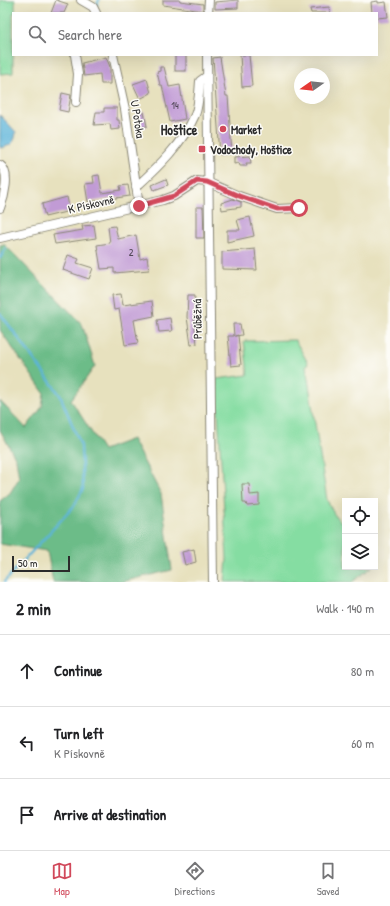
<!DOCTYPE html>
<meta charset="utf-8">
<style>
:root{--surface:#fff;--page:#f6f6f6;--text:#202124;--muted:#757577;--line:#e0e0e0;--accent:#d1495b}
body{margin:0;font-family:"Patrick Hand",sans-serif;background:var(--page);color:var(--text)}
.controls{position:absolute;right:12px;bottom:12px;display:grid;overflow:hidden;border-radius:0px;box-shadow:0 4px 16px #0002}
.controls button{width:36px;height:36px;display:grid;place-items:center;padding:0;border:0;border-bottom:1px solid var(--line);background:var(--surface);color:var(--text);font:20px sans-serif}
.compass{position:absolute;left:294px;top:68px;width:36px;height:36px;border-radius:50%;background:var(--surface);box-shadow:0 4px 16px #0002;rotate:256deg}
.scale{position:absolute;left:12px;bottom:10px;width:58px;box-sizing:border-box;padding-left:4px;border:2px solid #2b2b2b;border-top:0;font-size:11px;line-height:14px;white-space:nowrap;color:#2b2b2b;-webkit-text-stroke:3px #fdfcf7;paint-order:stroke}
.stop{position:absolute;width:12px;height:12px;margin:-9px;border:3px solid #d1495b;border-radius:50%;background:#fff}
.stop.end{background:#d1495b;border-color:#fff;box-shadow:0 1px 4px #0008}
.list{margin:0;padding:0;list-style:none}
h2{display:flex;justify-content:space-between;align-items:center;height:52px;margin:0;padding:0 16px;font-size:17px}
h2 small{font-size:13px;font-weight:400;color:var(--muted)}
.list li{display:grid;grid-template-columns:26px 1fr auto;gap:12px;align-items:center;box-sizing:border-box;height:72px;padding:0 16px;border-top:1px solid var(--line)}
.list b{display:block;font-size:15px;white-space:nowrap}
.list p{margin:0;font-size:13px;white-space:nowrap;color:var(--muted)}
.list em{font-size:13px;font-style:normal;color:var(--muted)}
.icon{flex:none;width:22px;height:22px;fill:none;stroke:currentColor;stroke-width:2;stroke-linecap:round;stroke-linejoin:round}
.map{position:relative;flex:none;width:390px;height:582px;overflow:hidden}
.search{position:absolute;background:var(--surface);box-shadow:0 4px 16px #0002;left:12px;right:12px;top:12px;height:44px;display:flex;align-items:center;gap:10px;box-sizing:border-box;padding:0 14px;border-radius:0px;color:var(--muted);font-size:15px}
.sheet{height:268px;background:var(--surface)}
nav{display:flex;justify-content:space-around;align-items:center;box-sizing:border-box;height:56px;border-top:1px solid var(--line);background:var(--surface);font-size:11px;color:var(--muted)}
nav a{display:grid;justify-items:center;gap:2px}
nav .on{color:var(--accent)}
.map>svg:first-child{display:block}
.green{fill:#85dda2;stroke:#588466}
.forest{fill:#6cbc88;stroke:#4c745a}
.water{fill:#5bb4d9;stroke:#437082}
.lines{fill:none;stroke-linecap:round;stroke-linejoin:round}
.stream{stroke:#5bb4d9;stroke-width:2.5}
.building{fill:#c19bd5}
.minor-casing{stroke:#898674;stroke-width:10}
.minor{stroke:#fff;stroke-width:8}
.route{stroke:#d1495b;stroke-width:5}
.poi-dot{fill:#d1495b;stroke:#fdfcf7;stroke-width:1.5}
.labels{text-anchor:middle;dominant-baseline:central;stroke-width:3;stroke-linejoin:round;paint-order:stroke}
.number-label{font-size:10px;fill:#504756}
.street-label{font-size:12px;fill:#2b2b2b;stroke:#fdfcf7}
.poi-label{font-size:12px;font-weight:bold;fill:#2b2b2b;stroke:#fdfcf7;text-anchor:start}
.quarter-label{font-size:14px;font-weight:bold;fill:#2b2b2b;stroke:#fdfcf7}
</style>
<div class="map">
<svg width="390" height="582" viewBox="0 0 390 582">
<rect width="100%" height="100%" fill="#fdfcf7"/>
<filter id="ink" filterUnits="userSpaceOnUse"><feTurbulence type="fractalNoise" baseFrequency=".025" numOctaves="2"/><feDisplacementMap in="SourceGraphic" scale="8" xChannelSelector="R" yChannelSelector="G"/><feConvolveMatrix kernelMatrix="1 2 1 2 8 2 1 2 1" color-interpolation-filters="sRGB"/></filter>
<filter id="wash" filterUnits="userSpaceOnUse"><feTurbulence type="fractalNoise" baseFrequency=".012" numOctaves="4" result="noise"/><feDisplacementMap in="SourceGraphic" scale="16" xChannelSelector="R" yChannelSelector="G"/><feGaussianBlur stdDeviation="0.9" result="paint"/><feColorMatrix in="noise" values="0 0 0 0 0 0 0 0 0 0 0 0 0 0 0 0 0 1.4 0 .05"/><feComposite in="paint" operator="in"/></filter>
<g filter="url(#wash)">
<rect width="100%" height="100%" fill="#e7e1be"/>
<g class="green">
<polygon points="0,0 15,0 15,13 13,13 13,73 0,74"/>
<path d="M295 340 308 363 306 366 327 500C331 508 336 521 345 524V567H372L352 582H225L227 559 216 379 248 375 244 341Z"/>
</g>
<polygon class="forest" points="4,244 82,324 95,366 71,400 103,450 132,439 161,494 172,570 121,582 53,582 47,551 0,544 0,501 10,493 19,478 16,459 0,430 0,401 26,428 42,407 44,393 0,330 0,245"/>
<path class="water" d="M0 115 16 132C15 143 11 146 0 148Z"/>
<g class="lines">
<g class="stream">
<polyline points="97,5 99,0"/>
<polyline points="0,258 6,248"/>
<polyline points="0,313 60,395 81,446 83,489 74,506 4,582"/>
</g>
</g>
<g id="blocks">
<g class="building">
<polygon points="56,0 68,4 64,13 51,13"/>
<polygon points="163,0 180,0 180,1 203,4 203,11 163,5"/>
<polygon points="238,0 238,8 215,9 215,2"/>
<polygon points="378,1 378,3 386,2 388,17 377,18 377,13 372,13 371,2"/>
<polygon points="329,7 330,13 311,13 310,9"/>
<rect x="175" y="55" width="11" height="16"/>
<polygon points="240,55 249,55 252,86 242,87"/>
<polygon points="106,57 110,67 110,84 101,84 100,74 84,76 82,63"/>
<polygon points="220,57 226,96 228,96 232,154 220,155 213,58"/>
<polygon points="160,67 164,67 169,87 180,85 185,119 170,122 162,85 160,85 157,72 160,71"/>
<polygon points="147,79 151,93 140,99 133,84"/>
<polygon points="62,93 71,95 68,112 59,110"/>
<polygon points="104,108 117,108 117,120 119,120 120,129 111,130 110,124 94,125 96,112 104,112"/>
<polygon points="144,112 147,126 140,128 137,114"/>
<polygon points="250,156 251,163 246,163 247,166 240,166 239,163 234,164 234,157"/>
<polygon points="99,175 102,193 121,190 120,186 128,185 130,196 88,202 85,184 94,183 93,176"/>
<polygon points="166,179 168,185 154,190 152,185"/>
<polygon points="67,197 70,211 45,217 42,204"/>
<polygon points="233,199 241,202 241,207 222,210 221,203"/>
<polygon points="196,207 203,207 204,238 196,238"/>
<polygon points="250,217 254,236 227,242 227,230 240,230 237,220"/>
<polygon points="94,225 96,238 55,244 53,235 83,230 82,226"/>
<polygon points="115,226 118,239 136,235 140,259 147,257 149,270 114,273 114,268 101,269 97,245 110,243 108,227"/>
<polygon points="255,249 257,270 222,269 222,252"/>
<polygon points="68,255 79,259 77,263 93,268 89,279 63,270"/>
<polygon points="121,294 123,305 152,301 154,316 134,320 138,343 125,345 119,309 114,310 112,295"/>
<polygon points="188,295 195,295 194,319 197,344 191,345 187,317"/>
<polygon points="170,318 172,331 159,332 157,320"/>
<polygon points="233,324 240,324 242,335 235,336 238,335 241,365 231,366 228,336 234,336"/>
<polygon points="242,484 249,484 250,495 259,494 259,505 247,506 246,503 243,503"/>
<polygon points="194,549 196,562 185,565 182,552"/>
</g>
</g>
</g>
<g filter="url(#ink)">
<use href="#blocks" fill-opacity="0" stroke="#898674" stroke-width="1"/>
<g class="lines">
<defs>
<g id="minor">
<polyline points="81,0 93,7 96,13"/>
<polyline points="208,13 209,0"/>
<polyline points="75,55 78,74 76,102"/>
<polyline points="113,55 125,109 139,206"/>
<polyline points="207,55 213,582"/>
<path d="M0 165C11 172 4 198 0 208"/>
<path d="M136 187C158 167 183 143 195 115 199 105 199 92 200 81L207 76"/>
<polyline points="0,238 163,200 174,196 197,181 207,182 239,196 277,209 299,208"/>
</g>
</defs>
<use href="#minor" class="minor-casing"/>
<use href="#minor" class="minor"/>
</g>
</g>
<g class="lines" filter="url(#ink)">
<polyline class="route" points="139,206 174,196 197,181 207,182 239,196 277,209 299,208"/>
</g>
<g class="poi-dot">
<circle cx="223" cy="129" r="4"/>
<rect x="198" y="145" width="8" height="8" rx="2"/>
</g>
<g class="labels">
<g class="number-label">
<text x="175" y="105">14</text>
<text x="131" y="252">2</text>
</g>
<g class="street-label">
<text transform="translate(138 119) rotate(81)">U Potoka</text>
<text transform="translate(91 204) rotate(-13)">K Pískovně</text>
<text transform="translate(197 319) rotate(-91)">Průběžná</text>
</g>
<g class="poi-label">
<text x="231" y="129">Market</text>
<text x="210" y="149">Vodochody, Hoštice</text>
</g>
<g class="quarter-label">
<text x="179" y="129">Hoštice</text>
</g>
</g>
</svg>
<div class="controls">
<button><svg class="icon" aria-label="locate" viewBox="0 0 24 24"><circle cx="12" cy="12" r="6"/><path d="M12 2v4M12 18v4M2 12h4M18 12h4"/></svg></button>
<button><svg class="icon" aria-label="layers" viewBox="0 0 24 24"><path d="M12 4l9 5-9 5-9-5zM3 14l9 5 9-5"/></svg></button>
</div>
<svg class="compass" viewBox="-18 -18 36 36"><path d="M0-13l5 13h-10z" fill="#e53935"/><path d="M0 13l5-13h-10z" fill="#757577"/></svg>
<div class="scale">50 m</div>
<div class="stop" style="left:299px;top:208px"></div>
<div class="stop end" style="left:139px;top:206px"></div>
<div class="search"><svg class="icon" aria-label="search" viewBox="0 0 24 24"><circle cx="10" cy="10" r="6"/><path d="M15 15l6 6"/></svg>Search here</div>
</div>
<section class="sheet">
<h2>2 min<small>Walk · 140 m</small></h2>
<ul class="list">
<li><svg class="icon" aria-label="ahead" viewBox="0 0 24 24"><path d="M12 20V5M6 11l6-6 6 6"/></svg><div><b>Continue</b></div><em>80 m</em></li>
<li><svg class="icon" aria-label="left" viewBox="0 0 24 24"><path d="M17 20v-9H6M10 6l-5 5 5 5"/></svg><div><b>Turn left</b><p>K Pískovně</p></div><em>60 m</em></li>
<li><svg class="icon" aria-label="arrive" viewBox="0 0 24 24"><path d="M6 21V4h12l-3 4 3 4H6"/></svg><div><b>Arrive at destination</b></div></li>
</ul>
</section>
<nav>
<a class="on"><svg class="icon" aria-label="map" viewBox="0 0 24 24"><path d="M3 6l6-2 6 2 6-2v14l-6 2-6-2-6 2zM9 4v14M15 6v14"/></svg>Map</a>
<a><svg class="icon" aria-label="directions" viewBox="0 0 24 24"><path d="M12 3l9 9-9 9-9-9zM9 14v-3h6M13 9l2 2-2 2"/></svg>Directions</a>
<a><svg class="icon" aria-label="saved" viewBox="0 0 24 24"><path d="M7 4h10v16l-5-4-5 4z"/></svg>Saved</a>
</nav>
